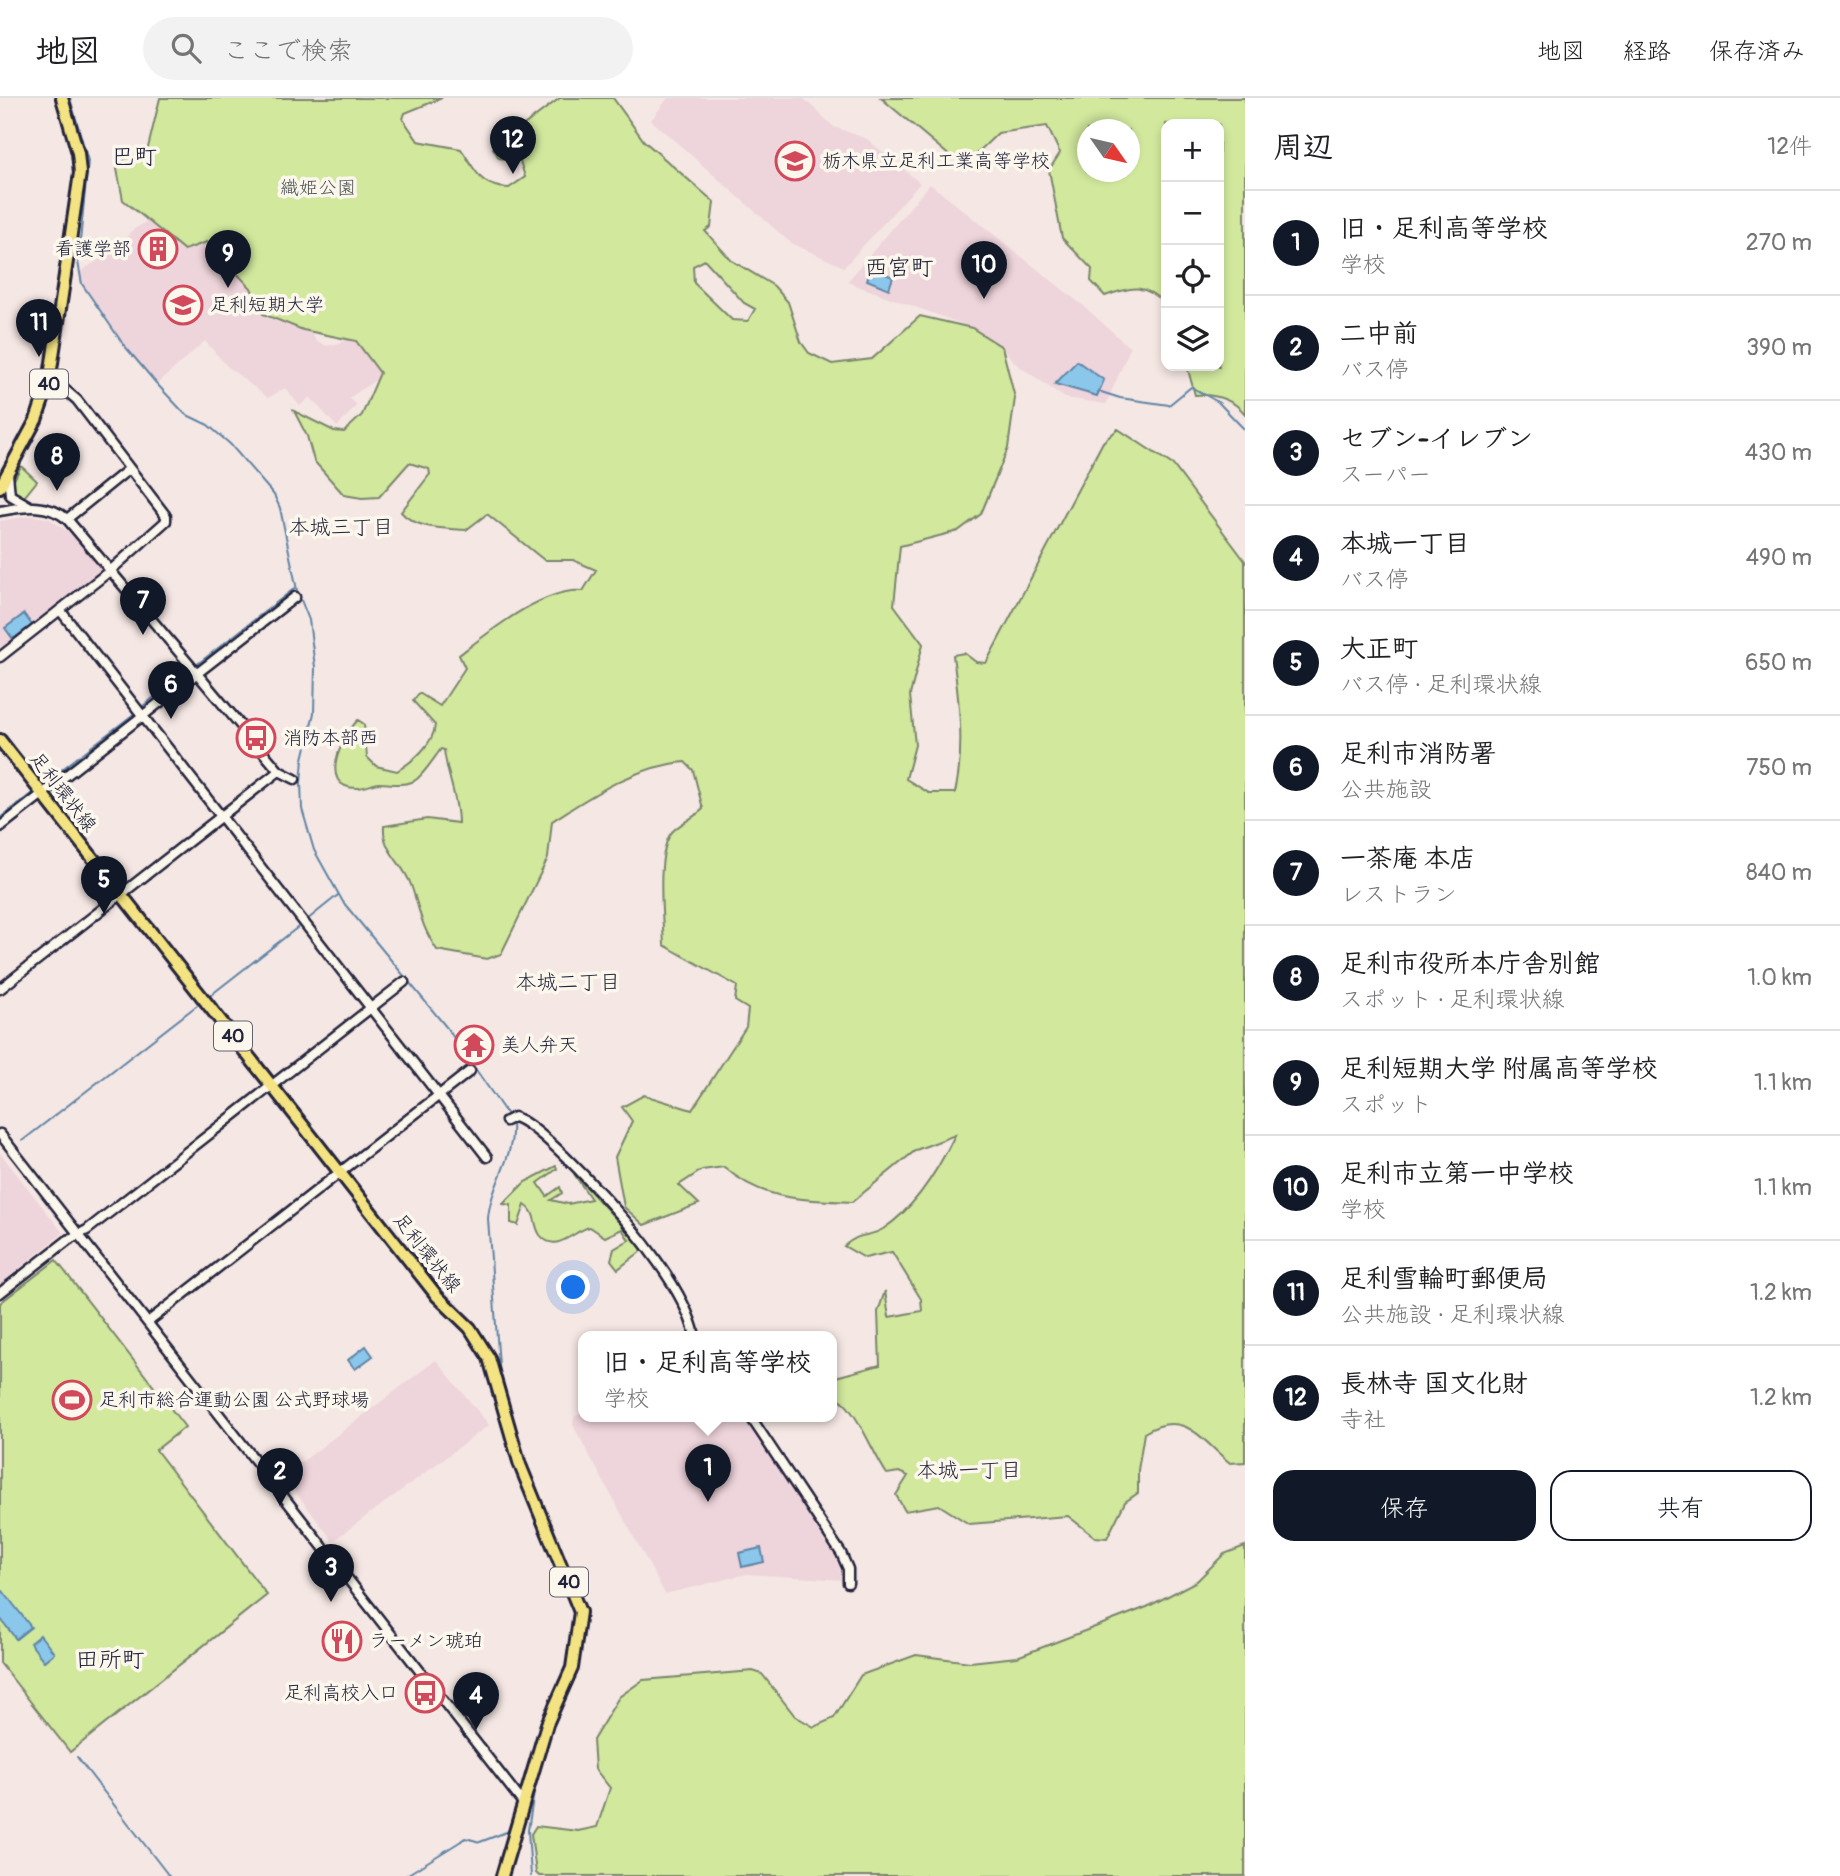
<!DOCTYPE html>
<html lang="ja">
<meta charset="utf-8">
<style>
:root{--surface:#fff;--page:#f2f2f2;--text:#202124;--muted:#757577;--line:#e0e0e0;--accent:#111827}
body{margin:0;font-family:Pangolin,"Klee One",sans-serif;background:var(--page);color:var(--text)}
.controls{position:absolute;right:21px;top:21px;display:grid;overflow:hidden;border-radius:14px;box-shadow:0 4px 10px #0003}
.controls button{width:63px;height:63px;display:grid;place-items:center;padding:0;border:0;border-bottom:2px solid var(--line);background:var(--surface);color:var(--text);font:35px sans-serif}
.compass{position:absolute;left:1077px;top:21px;width:63px;height:63px;border-radius:50%;background:var(--surface);box-shadow:0 4px 10px #0003;rotate:124deg}
.you{position:absolute;left:574px;top:1190px;width:24px;height:24px;margin:-18px;border:5px solid #fff;border-radius:50%;background:#1a73e8;box-shadow:0 0 0 10px #1a73e833}
.badge{display:grid;place-items:center;width:46px;height:46px;border-radius:50%;background:var(--accent);color:#fff;font-size:23px;font-weight:700}
.pin{position:absolute;translate:-50% -58px;filter:drop-shadow(0 2px 4px #0008)}
.pin::after{content:'';position:absolute;top:37px;width:24px;height:21px;background:inherit;clip-path:polygon(0 0,100% 0,50% 100%)}
.popup{position:absolute;left:578px;top:1233px;width:259px;height:91px;box-sizing:border-box;display:grid;place-content:center;border-radius:14px;background:var(--surface);filter:drop-shadow(0 2px 5px #0005);font-size:23px;white-space:nowrap;color:var(--muted)}
.popup b{font-size:26px;color:var(--text)}
.popup::after{content:'';position:absolute;left:50%;top:100%;margin-left:-14px;border:14px solid transparent;border-top-color:var(--surface)}
.list{margin:0;padding:0;list-style:none}
h2{display:flex;justify-content:space-between;align-items:center;height:91px;margin:0;padding:0 28px;font-size:30px}
h2 small{font-size:23px;font-weight:400;color:var(--muted)}
.list li{display:grid;grid-template-columns:46px 1fr auto;gap:21px;align-items:center;box-sizing:border-box;height:105px;padding:0 28px;border-top:2px solid var(--line)}
.list b{display:block;font-size:26px;white-space:nowrap}
.list p{margin:0;font-size:23px;white-space:nowrap;color:var(--muted)}
.list em{font-size:23px;font-style:normal;color:var(--muted)}
.actions{display:flex;gap:14px;padding:21px 28px}
.actions a{flex:1;padding:16px 0;border:2px solid var(--accent);border-radius:21px;text-align:center;font-size:24px;color:var(--accent)}
.actions .main{background:var(--accent);color:#fff}
.icon{flex:none;width:38px;height:38px;fill:none;stroke:currentColor;stroke-width:2;stroke-linecap:round;stroke-linejoin:round}
.map{position:relative;flex:none;width:1245px;height:1778px;overflow:hidden}
header{display:flex;align-items:center;gap:42px;box-sizing:border-box;height:98px;padding:0 35px;background:var(--surface);border-bottom:2px solid var(--line)}
header strong{font-size:33px}
nav{display:flex;gap:38px;margin-inline-start:auto;font-size:24px}
.search{width:490px;height:63px;background:var(--page);display:flex;align-items:center;gap:18px;box-sizing:border-box;padding:0 24px;border-radius:38px;color:var(--muted);font-size:26px}
main{display:flex}
aside{flex:1;background:var(--surface)}
.map>svg:first-child{display:block}
.built{fill:#eed4db}
.green{fill:#d1e89d;stroke:#7a856c;stroke-width:2;fill-rule:evenodd}
.water{fill:#8bc7eb;stroke:#6185a5;stroke-width:2}
.lines{fill:none;stroke-linecap:round;stroke-linejoin:round}
.stream{stroke:#6185a5;stroke-width:2}
.tertiary-casing{stroke:#22223b;stroke-width:13}
.primary-casing{stroke:#22223b;stroke-width:16}
.tertiary{stroke:#fbf7ec;stroke-width:8}
.primary{stroke:#f4e382;stroke-width:10}
.labels{text-anchor:middle;dominant-baseline:central;stroke-width:7;stroke-linejoin:round;paint-order:stroke}
.shield{fill:#fbf7ec;stroke:#636270;stroke-width:2}
.shield-label{font-size:18px;font-weight:bold;fill:#22223b}
.poi-label{font-size:19px;fill:#22223b;stroke:#fbf7ec;text-anchor:start}
.park-label{font-size:19px;fill:#4e5454;stroke:#fbf7ec}
.street-label{font-size:19px;fill:#22223b;stroke:#fbf7ec}
.neighbourhood-label{font-size:21px;fill:#22223b;stroke:#fbf7ec}
.quarter-label{font-size:23px;fill:#22223b;stroke:#fbf7ec}
</style>
<header>
<strong>地図</strong>
<div class="search"><svg class="icon" aria-label="search" viewBox="0 0 24 24"><circle cx="10" cy="10" r="6"/><path d="M15 15l6 6"/></svg>ここで検索</div>
<nav><a>地図</a><a>経路</a><a>保存済み</a></nav>
</header>
<main>
<div class="map">
<svg width="1245" height="1778" viewBox="0 0 1245 1778">
<rect width="100%" height="100%" fill="#f5e7e4"/>
<filter id="ink" filterUnits="userSpaceOnUse"><feTurbulence type="fractalNoise" baseFrequency=".0143" numOctaves="2"/><feDisplacementMap in="SourceGraphic" scale="14" xChannelSelector="R" yChannelSelector="G"/><feConvolveMatrix kernelMatrix="1 2 1 2 8 2 1 2 1" color-interpolation-filters="sRGB"/></filter>
<g filter="url(#ink)">
<g class="built">
<polygon points="668,0 803,0 834,29 867,41 920,85 844,169 791,145 651,22"/>
<polygon points="930,86 1086,210 1130,250 1106,306 1065,300 1015,265 1002,249 973,230 847,184"/>
<polygon points="147,123 159,123 221,147 288,228 299,227 310,232 316,243 327,248 340,245 355,236 383,277 349,300 357,307 337,329 310,299 300,308 285,290 268,300 227,268 205,243 158,285 137,264 81,187 80,174 123,146 130,134"/>
<polygon points="30,418 48,420 73,437 103,473 0,556 0,423"/>
<polygon points="0,1055 63,1135 0,1186"/>
<polygon points="436,1262 489,1327 333,1443 291,1388 294,1370"/>
<polygon points="584,1314 584,1318 744,1318 833,1453 844,1482 747,1476 665,1496 573,1327 574,1319"/>
</g>
<g class="green">
<path d="M160 0H442L405 15 403 21 418 43 461 51C476 72 480 90 509 90L525 79 520 63 499 60 493 50 560 0H613L644 43 714 104 711 129 705 133 731 162 774 188 788 204 801 244 809 255 832 266 872 261 920 218 972 230 1002 249 1015 300 1008 350 981 416 958 433 900 448 894 507 923 546 910 597 915 647 906 681 929 695H955C965 650 959 603 953 557L964 555 976 564 986 565 1103 344 1118 331 1173 367 1245 463V1364L1230 1365C1201 1342 1185 1310 1144 1335L1138 1372V1395L1125 1404 1107 1440 1095 1439 1068 1418 969 1426 939 1407 905 1413 896 1397 908 1378 899 1374 887 1376C870 1351 857 1309 832 1295V1280L880 1267 878 1214 885 1193 889 1219 922 1213 921 1201 892 1154 865 1160 844 1148C861 1133 868 1140 883 1131 914 1111 939 1070 955 1037L916 1052 852 1104C803 1102 763 1103 724 1069L702 1072 679 1087 699 1106 644 1127 624 1109 615 1059 632 1023 622 1009 644 997 692 1012 746 929 748 911 735 903 737 888 664 847C663 821 655 755 672 734 680 725 694 720 703 711L693 672 685 664C635 668 593 697 552 723L548 760 501 856 487 861 437 852C420 826 421 815 411 787 403 764 382 754 384 728L427 721 458 725C458 700 447 678 444 652L441 651C434 660 426 673 417 681 407 689 390 685 379 685 372 686 364 690 357 690 316 690 343 637 358 622L364 626 367 659 376 668 397 673C412 664 434 646 435 627L413 603 419 595 440 608 465 570 459 557C488 535 545 488 583 493L596 472 573 462H544L487 416 466 432C444 430 417 432 401 414L430 376 429 371 409 365 379 399 362 400 344 397 314 363 307 338 294 313 334 333 344 334 362 317 380 275 356 243 303 232 263 216 251 190 207 144 184 152 123 102 117 71 125 61 147 54ZM705 162 744 205 755 211 748 223 732 222 694 185 693 168Z"/>
<path d="M881 0H1245V316C1234 301 1213 296 1195 297L1187 268H1219V26H1166V207C1145 185 1132 188 1105 198L1091 183 1092 171 1062 140 1049 72 1060 55 1047 28 998 35 969 63 951 59ZM1087 32H1129V74H1087Z"/>
<polygon points="21,368 37,383 25,398 17,398 11,388"/>
<path d="M556 1068 557 1071 538 1085 547 1098 560 1089 562 1095 551 1102 568 1106 591 1101 574 1076 644 1151 618 1171 611 1162 614 1151 629 1142 622 1131 605 1139 590 1129C574 1132 556 1157 540 1137 533 1127 537 1114 525 1107L518 1127 511 1125V1107L503 1106 525 1084Z"/>
<polygon points="56,1162 185,1329 156,1352 267,1497 70,1654 0,1565 0,1205"/>
<polygon points="1245,1448 1245,1778 539,1778 536,1775 531,1736 536,1728 578,1733 597,1729 610,1690 595,1671 593,1642 619,1599 643,1582 753,1573 762,1576 795,1618 814,1629 834,1620 861,1577 916,1557 970,1564 1017,1559 1147,1509 1197,1483 1224,1456"/>
</g>
<g class="water">
<polygon points="871,170 893,179 889,191 867,182"/>
<polygon points="1077,263 1104,282 1097,298 1055,286"/>
<polygon points="24,516 32,527 13,541 5,530"/>
<polygon points="366,1248 373,1258 355,1271 348,1262"/>
<polygon points="761,1450 764,1464 742,1469 739,1455"/>
<polygon points="3,1493 31,1529 16,1541 0,1520 0,1495"/>
<polygon points="40,1537 54,1555 44,1563 30,1545"/>
</g>
<g class="lines">
<g class="stream">
<polyline points="70,0 88,63 78,164 82,186 123,246 156,285 185,316 208,327 230,346 274,397 280,410 297,492 309,522 315,569 314,615 303,661 301,685 302,711 314,752 343,804 447,930 506,1015"/>
<polyline points="1098,293 1120,300 1169,307 1191,289 1218,304 1245,332"/>
<polyline points="195,568 295,490"/>
<polyline points="139,611 190,571"/>
<polyline points="43,686 135,615"/>
<polyline points="0,720 36,692"/>
<polyline points="307,822 338,797"/>
<polyline points="207,900 302,826"/>
<polyline points="22,1043 200,905"/>
<path d="M500 1280 488 1121C490 1088 515 1060 512 1026"/>
<polyline points="77,1659 169,1778"/>
<polyline points="405,1778 466,1740 480,1744 509,1733"/>
<polyline points="531,1778 528,1732 536,1682"/>
</g>
<defs>
<g id="tertiary">
<polyline points="8,376 10,397 29,408"/>
<path d="M0 413C24 409 47 404 67 421L279 673 295 681"/>
<polyline points="67,421 129,371"/>
<polyline points="60,512 487,1059"/>
<polyline points="0,559 111,472 166,423 166,418 77,302 63,290 49,285"/>
<polyline points="0,729 295,499"/>
<polyline points="0,891 279,673"/>
<path d="M506 1023 514 1019C542 1027 630 1125 649 1152 667 1176 689 1209 695 1238"/>
<polyline points="0,1036 523,1705"/>
<polyline points="0,1195 68,1142 87,1132 404,884"/>
<polyline points="148,1224 470,973"/>
<polyline points="750,1318 841,1455 848,1471 848,1485"/>
</g>
<g id="primary">
<polyline points="0,389 36,322 49,285 80,75 78,55 62,0"/>
<polyline points="0,642 437,1198 470,1230 489,1260 520,1367 580,1514 572,1570 547,1626 502,1778"/>
</g>
</defs>
<use href="#tertiary" class="tertiary-casing"/>
<use href="#primary" class="primary-casing"/>
<use href="#tertiary" class="tertiary"/>
<use href="#primary" class="primary"/>
</g>
</g>
<defs>
<symbol id="school-ring" viewBox="-11 -11 22 22"><circle r="9.5" fill="#fbf7ec" stroke="#d1495b" stroke-width="1.5"/><path d="M0-5L7-2L0 1L-7-2ZM-4 1L0 2.5L4 1V4Q0 6-4 4Z" fill="#d1495b"/></symbol>
<symbol id="building-ring" viewBox="-11 -11 22 22"><circle r="9.5" fill="#fbf7ec" stroke="#d1495b" stroke-width="1.5"/><path d="M-4-6H4V6H1V3H-1V6H-4ZM-2.5-4.3h1.7v1.8h-1.7ZM.8-4.3h1.7v1.8H.8ZM-2.5-1h1.7V.8h-1.7ZM.8-1h1.7V.8H.8Z" fill="#d1495b"/></symbol>
<symbol id="university-ring" viewBox="-11 -11 22 22"><circle r="9.5" fill="#fbf7ec" stroke="#d1495b" stroke-width="1.5"/><path d="M0-5L7-2L0 1L-7-2ZM-4 1L0 2.5L4 1V4Q0 6-4 4Z" fill="#d1495b"/></symbol>
<symbol id="bus-ring" viewBox="-11 -11 22 22"><circle r="9.5" fill="#fbf7ec" stroke="#d1495b" stroke-width="1.5"/><path d="M-5-6H5V4H4V6H2V4H-2V6H-4V4H-5ZM-3.5-4V0h7V-4ZM-3.5 1.2v1.5H-2V1.2ZM2 1.2v1.5H3.5V1.2Z" fill="#d1495b"/></symbol>
<symbol id="temple-ring" viewBox="-11 -11 22 22"><circle r="9.5" fill="#fbf7ec" stroke="#d1495b" stroke-width="1.5"/><path d="M0-6L5-2H3V0L6.5 2.5H4V6H1.5V3h-3V6H-4V2.5H-6.5L-3 0V-2H-5Z" fill="#d1495b"/></symbol>
<symbol id="stadium-ring" viewBox="-11 -11 22 22"><circle r="9.5" fill="#fbf7ec" stroke="#d1495b" stroke-width="1.5"/><path d="M0-5a6.5 5 0 1 0 0 10a6.5 5 0 1 0 0-10ZM-3.5-1.8h7v3.6h-7Z" fill="#d1495b"/></symbol>
<symbol id="restaurant-ring" viewBox="-11 -11 22 22"><circle r="9.5" fill="#fbf7ec" stroke="#d1495b" stroke-width="1.5"/><path d="M-5-6h1v4h1v-4h1v4h1v-4h1v5L-1.5 .5V6h-2V.5L-5-1ZM5-6V6H3V1.5H1.5Q1.5-4 5-6Z" fill="#d1495b"/></symbol>
</defs>
<g fill-rule="evenodd">
<use href="#school-ring" x="773" y="41" width="44" height="44"/>
<use href="#building-ring" x="136" y="129" width="44" height="44"/>
<use href="#university-ring" x="161" y="185" width="44" height="44"/>
<use href="#bus-ring" x="234" y="618" width="44" height="44"/>
<use href="#temple-ring" x="452" y="925" width="44" height="44"/>
<use href="#stadium-ring" x="50" y="1280" width="44" height="44"/>
<use href="#restaurant-ring" x="320" y="1521" width="44" height="44"/>
<use href="#bus-ring" x="403" y="1573" width="44" height="44"/>
</g>
<g class="labels">
<g class="shield">
<rect x="30" y="271.5" width="38" height="29" rx="5"/>
<rect x="214" y="923.5" width="38" height="29" rx="5"/>
<rect x="550" y="1469.5" width="38" height="29" rx="5"/>
</g>
<g class="shield-label">
<text x="49" y="286">40</text>
<text x="233" y="938">40</text>
<text x="569" y="1484">40</text>
</g>
<g class="poi-label">
<text x="822" y="63">栃木県立足利工業高等学校</text>
<text x="131" y="151" text-anchor="end">看護学部</text>
<text x="210" y="207">足利短期大学</text>
<text x="283" y="640">消防本部西</text>
<text x="501" y="947">美人弁天</text>
<text x="99" y="1302">足利市総合運動公園 公式野球場</text>
<text x="369" y="1543">ラーメン琥珀</text>
<text x="398" y="1595" text-anchor="end">足利高校入口</text>
</g>
<g class="park-label">
<text x="318" y="90">織姫公園</text>
</g>
<g class="street-label">
<text transform="translate(63 694) rotate(52)">足利環状線</text>
<text transform="translate(427 1155) rotate(51)">足利環状線</text>
</g>
<g class="neighbourhood-label">
<text x="341" y="429">本城三丁目</text>
<text x="568" y="884">本城二丁目</text>
<text x="969" y="1372">本城一丁目</text>
</g>
<g class="quarter-label">
<text x="134" y="58">巴町</text>
<text x="899" y="169">西宮町</text>
<text x="110" y="1561">田所町</text>
</g>
</g>
</svg>
<div class="controls">
<button>+</button>
<button>−</button>
<button><svg class="icon" aria-label="locate" viewBox="0 0 24 24"><circle cx="12" cy="12" r="6"/><path d="M12 2v4M12 18v4M2 12h4M18 12h4"/></svg></button>
<button><svg class="icon" aria-label="layers" viewBox="0 0 24 24"><path d="M12 4l9 5-9 5-9-5zM3 14l9 5 9-5"/></svg></button>
</div>
<svg class="compass" viewBox="-18 -18 36 36"><path d="M0-13l5 13h-10z" fill="#e53935"/><path d="M0 13l5-13h-10z" fill="#757577"/></svg>
<div class="you"></div>
<div class="pin badge" style="left:708px;top:1404px">1</div>
<div class="popup"><b>旧・足利高等学校</b>学校</div>
<div class="pin badge" style="left:280px;top:1408px">2</div>
<div class="pin badge" style="left:331px;top:1504px">3</div>
<div class="pin badge" style="left:476px;top:1632px">4</div>
<div class="pin badge" style="left:104px;top:816px">5</div>
<div class="pin badge" style="left:171px;top:621px">6</div>
<div class="pin badge" style="left:143px;top:537px">7</div>
<div class="pin badge" style="left:57px;top:393px">8</div>
<div class="pin badge" style="left:228px;top:190px">9</div>
<div class="pin badge" style="left:984px;top:201px">10</div>
<div class="pin badge" style="left:39px;top:259px">11</div>
<div class="pin badge" style="left:513px;top:76px">12</div>
</div>
<aside>
<h2>周辺<small>12件</small></h2>
<ul class="list">
<li><span class="badge">1</span><div><b>旧・足利高等学校</b><p>学校</p></div><em>270 m</em></li>
<li><span class="badge">2</span><div><b>二中前</b><p>バス停</p></div><em>390 m</em></li>
<li><span class="badge">3</span><div><b>セブン-イレブン</b><p>スーパー</p></div><em>430 m</em></li>
<li><span class="badge">4</span><div><b>本城一丁目</b><p>バス停</p></div><em>490 m</em></li>
<li><span class="badge">5</span><div><b>大正町</b><p>バス停 · 足利環状線</p></div><em>650 m</em></li>
<li><span class="badge">6</span><div><b>足利市消防署</b><p>公共施設</p></div><em>750 m</em></li>
<li><span class="badge">7</span><div><b>一茶庵 本店</b><p>レストラン</p></div><em>840 m</em></li>
<li><span class="badge">8</span><div><b>足利市役所本庁舎別館</b><p>スポット · 足利環状線</p></div><em>1.0 km</em></li>
<li><span class="badge">9</span><div><b>足利短期大学 附属高等学校</b><p>スポット</p></div><em>1.1 km</em></li>
<li><span class="badge">10</span><div><b>足利市立第一中学校</b><p>学校</p></div><em>1.1 km</em></li>
<li><span class="badge">11</span><div><b>足利雪輪町郵便局</b><p>公共施設 · 足利環状線</p></div><em>1.2 km</em></li>
<li><span class="badge">12</span><div><b>長林寺 国文化財</b><p>寺社</p></div><em>1.2 km</em></li>
</ul>
<div class="actions"><a class="main">保存</a><a>共有</a></div>
</aside>
</main>
